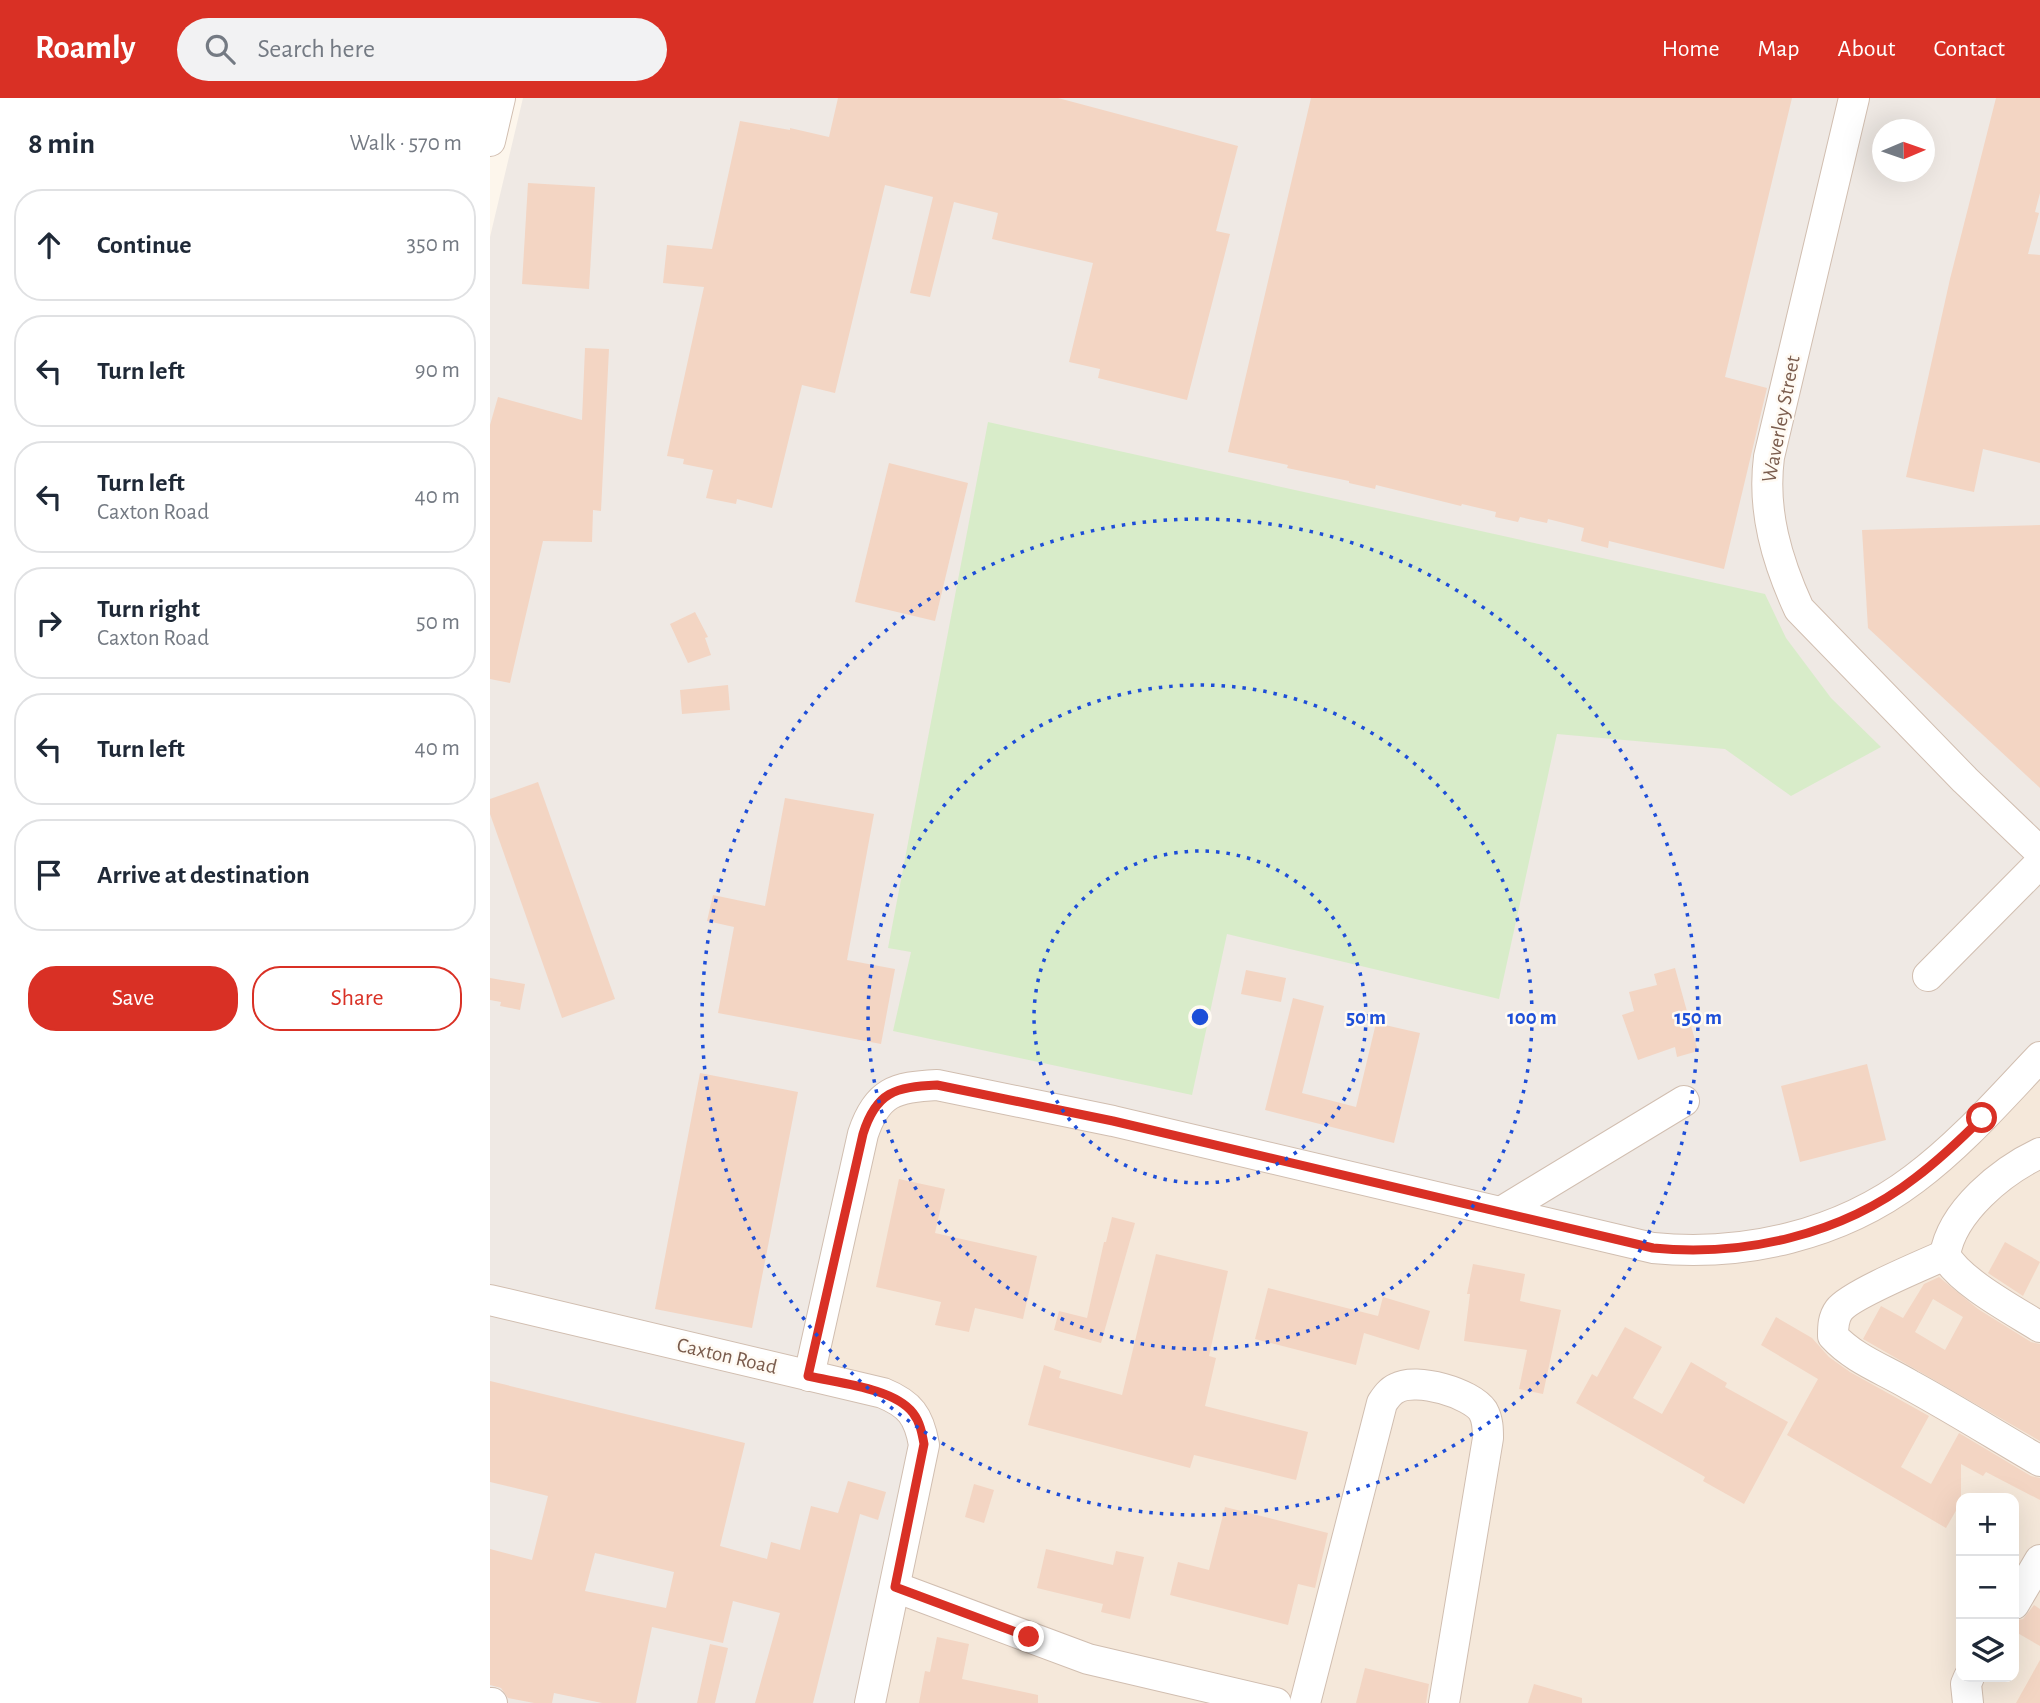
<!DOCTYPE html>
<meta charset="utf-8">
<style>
:root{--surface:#fff;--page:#f2f2f3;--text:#1f2937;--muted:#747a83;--line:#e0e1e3;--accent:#d93025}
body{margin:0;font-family:"Alegreya Sans",sans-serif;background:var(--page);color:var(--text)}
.controls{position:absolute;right:21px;bottom:21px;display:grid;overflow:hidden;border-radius:14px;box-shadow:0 7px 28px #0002}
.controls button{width:63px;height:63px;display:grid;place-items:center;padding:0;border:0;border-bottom:2px solid var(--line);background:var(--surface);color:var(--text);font:35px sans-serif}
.compass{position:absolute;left:1382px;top:21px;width:63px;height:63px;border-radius:50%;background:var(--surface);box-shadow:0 7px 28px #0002;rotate:88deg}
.stop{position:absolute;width:21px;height:21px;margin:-16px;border:5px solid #d93025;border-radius:50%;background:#fff}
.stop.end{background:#d93025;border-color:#fff;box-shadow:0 2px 7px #0008}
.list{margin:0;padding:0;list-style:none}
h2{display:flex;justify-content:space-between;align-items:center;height:91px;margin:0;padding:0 28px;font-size:30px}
h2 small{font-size:23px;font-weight:400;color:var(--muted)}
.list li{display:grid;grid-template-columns:46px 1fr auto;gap:21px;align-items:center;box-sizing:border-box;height:112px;margin:0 14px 14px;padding:0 14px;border:2px solid var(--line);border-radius:28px}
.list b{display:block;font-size:26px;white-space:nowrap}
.list p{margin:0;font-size:23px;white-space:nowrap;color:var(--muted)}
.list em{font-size:23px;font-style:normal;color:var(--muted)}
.actions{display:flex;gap:14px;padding:21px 28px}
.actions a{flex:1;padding:16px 0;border:2px solid var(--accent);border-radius:28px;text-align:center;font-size:24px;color:var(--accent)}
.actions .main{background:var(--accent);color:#fff}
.icon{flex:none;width:38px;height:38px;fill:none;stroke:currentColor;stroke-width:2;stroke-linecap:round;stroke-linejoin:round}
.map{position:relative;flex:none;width:1550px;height:1605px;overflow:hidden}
header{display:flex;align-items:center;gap:42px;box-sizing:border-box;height:98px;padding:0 35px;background:var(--accent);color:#fff}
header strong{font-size:33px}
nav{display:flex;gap:38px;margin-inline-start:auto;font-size:24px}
.search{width:490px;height:63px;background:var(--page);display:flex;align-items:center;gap:18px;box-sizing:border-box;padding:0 24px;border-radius:38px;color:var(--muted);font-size:26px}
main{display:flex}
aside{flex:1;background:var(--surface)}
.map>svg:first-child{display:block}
.residential{fill:#f5e8da;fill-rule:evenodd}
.industrial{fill:#efe9e4;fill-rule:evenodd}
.green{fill:#d8ecc9}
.building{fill:#f3d5c3;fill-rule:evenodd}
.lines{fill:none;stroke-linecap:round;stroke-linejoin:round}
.minor-casing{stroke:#d1beb0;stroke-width:32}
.minor{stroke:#fff;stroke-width:30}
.route{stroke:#d93025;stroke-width:9}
.ring{fill:none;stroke:#1d4ed8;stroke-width:3.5;stroke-dasharray:3.5 7}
.labels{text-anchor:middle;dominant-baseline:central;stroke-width:5;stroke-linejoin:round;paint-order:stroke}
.street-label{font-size:21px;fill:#7a5c4d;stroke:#fffaf3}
.centre{fill:#1d4ed8;stroke:#fffaf3;stroke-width:3.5}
.ring-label{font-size:21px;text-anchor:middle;font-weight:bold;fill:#1d4ed8;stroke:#fffaf3;stroke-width:5;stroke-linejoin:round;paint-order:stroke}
</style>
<header>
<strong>Roamly</strong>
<div class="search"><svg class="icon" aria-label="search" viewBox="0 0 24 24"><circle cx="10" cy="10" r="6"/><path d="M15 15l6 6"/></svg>Search here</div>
<nav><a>Home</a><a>Map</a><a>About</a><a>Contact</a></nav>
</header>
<main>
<aside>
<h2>8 min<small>Walk · 570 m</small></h2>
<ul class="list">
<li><svg class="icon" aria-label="ahead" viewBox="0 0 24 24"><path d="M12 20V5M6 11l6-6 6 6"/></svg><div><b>Continue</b></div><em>350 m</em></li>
<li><svg class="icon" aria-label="left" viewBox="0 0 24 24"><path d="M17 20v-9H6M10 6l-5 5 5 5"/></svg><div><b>Turn left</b></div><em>90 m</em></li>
<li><svg class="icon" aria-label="left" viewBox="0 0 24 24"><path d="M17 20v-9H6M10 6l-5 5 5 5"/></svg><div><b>Turn left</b><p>Caxton Road</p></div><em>40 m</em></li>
<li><svg class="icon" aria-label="right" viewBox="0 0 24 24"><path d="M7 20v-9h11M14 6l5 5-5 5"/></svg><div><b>Turn right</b><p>Caxton Road</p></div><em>50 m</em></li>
<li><svg class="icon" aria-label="left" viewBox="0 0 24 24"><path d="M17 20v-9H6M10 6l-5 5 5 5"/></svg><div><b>Turn left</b></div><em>40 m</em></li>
<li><svg class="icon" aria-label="arrive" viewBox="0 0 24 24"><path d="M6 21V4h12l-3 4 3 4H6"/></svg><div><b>Arrive at destination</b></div></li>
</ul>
<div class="actions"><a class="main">Save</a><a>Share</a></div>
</aside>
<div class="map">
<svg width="1550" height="1605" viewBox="0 0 1550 1605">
<rect width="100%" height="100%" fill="#fdf6ec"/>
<path class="residential" d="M1550 968V1605H381L324 1276 382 1018 407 999ZM1471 1400H1524V1579H1471Z"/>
<path class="industrial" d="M33 0H1550V949L1436 1065 1320 1125 1208 1146 449 981 382 1000 314 1281 391 1299 427 1329 370 1605H0V139ZM1392 32H1434V74H1392Z"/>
<polygon class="green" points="498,324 1275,496 1296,540 1341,600 1391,649 1301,698 1235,651 1067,636 1009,901 737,836 702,997 403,933 421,854 398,850"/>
<g class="building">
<polygon points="348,0 568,0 748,48 726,133 740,136 697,302 608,280 610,271 579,264 603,165 502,141 508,115 464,104 440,199 420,195 443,99 395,87 345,295 312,287 282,410 247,401 246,406 216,400 223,372 193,366 194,361 177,358 214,189 173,185 177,147 222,151 250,23 300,32 300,30 339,39"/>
<polygon points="821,0 1302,0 1235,279 1277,290 1234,471 1119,443 1118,450 1091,443 1094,430 1058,421 1057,425 1030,419 1028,424 1005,419 1006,414 972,406 971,408 886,387 885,391 859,385 859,383 797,370 798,367 738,354"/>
<polygon points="1506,0 1550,0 1550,95 1545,114 1549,115 1538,156 1550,157 1550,365 1493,351 1484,394 1416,379 1460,181"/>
<polygon points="38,85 105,89 99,191 32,186"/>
<polygon points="95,250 119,251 111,413 103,412 102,444 53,443 20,585 0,581 0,327 8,299 92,322"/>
<polygon points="399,365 478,385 445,523 365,504"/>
<polygon points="1550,427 1550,690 1378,530 1372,432"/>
<polygon points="205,514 218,539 215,540 221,557 198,565 180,526"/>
<polygon points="238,587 240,612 192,616 190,592"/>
<polygon points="48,684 125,901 72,920 0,716 0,701"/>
<polygon points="295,700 384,716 357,862 405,871 391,946 228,915 244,829 217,823 223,797 275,808"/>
<polygon points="1185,870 1208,953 1187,959 1185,949 1148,962 1132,917 1144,913 1139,894 1167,887 1164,876"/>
<polygon points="756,872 796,880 791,904 751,896"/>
<polygon points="0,880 35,886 30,912 10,908 11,904 0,902"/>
<polygon points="803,900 834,908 812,995 866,1009 886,925 930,935 904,1045 775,1012"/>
<polygon points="1377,966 1396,1042 1310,1064 1291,988"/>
<polygon points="210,975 308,994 262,1230 165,1211"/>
<polygon points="409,1081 455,1091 445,1135 547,1158 533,1221 485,1210 479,1234 445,1227 451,1204 386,1189"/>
<polygon points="622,1119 645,1125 611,1245 564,1232 569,1213 597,1220 614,1144 616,1144"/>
<polygon points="1515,1144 1550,1164 1533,1198 1498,1175"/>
<polygon points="666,1156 738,1173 719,1258 726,1260 715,1308 818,1334 806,1382 704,1357 700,1370 538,1327 554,1267 571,1273 569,1280 632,1297"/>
<polygon points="983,1166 1035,1176 1030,1203 1071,1212 1053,1296 1029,1291 1037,1252 974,1243 980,1196 977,1196"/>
<path d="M1449 1179 1488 1211 1541 1244 1550 1246V1343L1373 1241 1391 1208 1413 1220 1434 1186ZM1443 1201 1473 1219 1455 1252 1425 1234Z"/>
<polygon points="778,1190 888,1218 893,1199 940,1213 929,1252 874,1235 866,1267 765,1241"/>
<polygon points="1286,1219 1322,1240 1339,1259 1360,1274 1439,1318 1411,1369 1441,1386 1469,1335 1541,1378 1550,1380 1550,1402 1496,1374 1493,1378 1471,1366 1471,1404 1456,1430 1297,1337 1328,1281 1271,1247"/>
<polygon points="1135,1229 1172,1249 1143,1300 1172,1316 1201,1264 1237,1285 1235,1289 1298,1324 1254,1406 1213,1383 1215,1379 1086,1305 1102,1276 1107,1279"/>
<path d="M0 1283 255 1345 230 1448 277 1461 281 1444 310 1452 321 1408 348 1415 358 1383 396 1394 388 1422 370 1416 323 1605H265L290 1515 243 1503 233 1545 162 1529 146 1605H112L64 1595 62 1605H44L18 1600 11 1590 0 1587V1451L42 1462 58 1398 0 1384ZM105 1455 184 1474 176 1510 95 1493Z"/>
<polygon points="484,1386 504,1392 494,1425 475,1419"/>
<polygon points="735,1409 838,1435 825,1490 808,1486 798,1527 680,1497 688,1464 719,1472"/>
<polygon points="556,1451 623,1467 626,1453 654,1459 640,1521 611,1514 613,1506 547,1490"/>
<polygon points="1544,1507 1550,1511 1550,1548 1524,1533 1524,1523 1533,1521"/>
<polygon points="447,1539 479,1546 472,1581 548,1597 548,1605 429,1605 435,1573 440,1574"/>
<polygon points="220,1546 238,1550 225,1605 207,1605"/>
<polygon points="1550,1562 1550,1605 1526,1605"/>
<polygon points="875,1570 939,1586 936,1605 866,1605"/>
<polygon points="1044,1586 1092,1600 1092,1605 1038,1605"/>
</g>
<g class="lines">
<defs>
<g id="minor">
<path d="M1364 0 1279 359C1272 413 1287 463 1309 511L1475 682 1550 754"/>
<polyline points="0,43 10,0"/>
<polyline points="1438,878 1550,765"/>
<path d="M1550 1055C1512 1073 1462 1113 1455 1157 1470 1184 1523 1212 1550 1229"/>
<polyline points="1011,1114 1194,1003"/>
<path d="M1455 1157C1435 1166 1360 1197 1349 1212 1343 1220 1343 1229 1343 1238 1364 1261 1393 1271 1420 1287 1464 1311 1507 1338 1550 1363"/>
<path d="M0 1202 393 1295C420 1306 429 1318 434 1347L380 1605"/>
<path d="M319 1278 373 1036C387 994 405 989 447 987L623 1023 1163 1150C1254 1159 1350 1137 1424 1081 1471 1046 1510 1001 1550 959"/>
<polyline points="405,1489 598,1561 786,1605"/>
<polyline points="1524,1506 1550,1462"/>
<polyline points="0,1605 2,1605"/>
<path d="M815 1605 892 1305C896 1299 900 1293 907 1290 926 1279 981 1295 993 1313 998 1322 998 1331 998 1340L954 1605"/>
<polyline points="1478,1605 1476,1586 1479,1579"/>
</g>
</defs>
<use href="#minor" class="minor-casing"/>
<use href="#minor" class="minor"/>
</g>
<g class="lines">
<path class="route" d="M539 1539 405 1489 434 1346C432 1335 430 1324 423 1315 404 1290 348 1285 318 1278L373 1036C386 994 405 989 447 987L623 1023 1163 1150C1253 1159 1352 1137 1425 1080 1449 1062 1471 1041 1492 1020"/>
</g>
<g class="ring">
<circle cx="710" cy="919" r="166"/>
<circle cx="710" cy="919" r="332"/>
<circle cx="710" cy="919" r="498"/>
</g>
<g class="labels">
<g class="street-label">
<text transform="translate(1291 321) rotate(-79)">Waverley Street</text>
<text transform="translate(237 1258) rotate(13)">Caxton Road</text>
</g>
</g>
<circle cx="710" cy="919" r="10" class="centre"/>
<g class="ring-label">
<text x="876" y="926">50 m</text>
<text x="1042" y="926">100 m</text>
<text x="1208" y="926">150 m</text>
</g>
</svg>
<div class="controls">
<button>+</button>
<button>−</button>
<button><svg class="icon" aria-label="layers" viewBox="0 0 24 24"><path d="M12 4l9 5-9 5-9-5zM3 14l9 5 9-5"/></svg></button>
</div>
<svg class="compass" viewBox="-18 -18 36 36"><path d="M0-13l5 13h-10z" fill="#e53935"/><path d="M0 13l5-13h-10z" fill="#747a83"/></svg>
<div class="stop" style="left:1492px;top:1020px"></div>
<div class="stop end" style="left:539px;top:1539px"></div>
</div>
</main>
